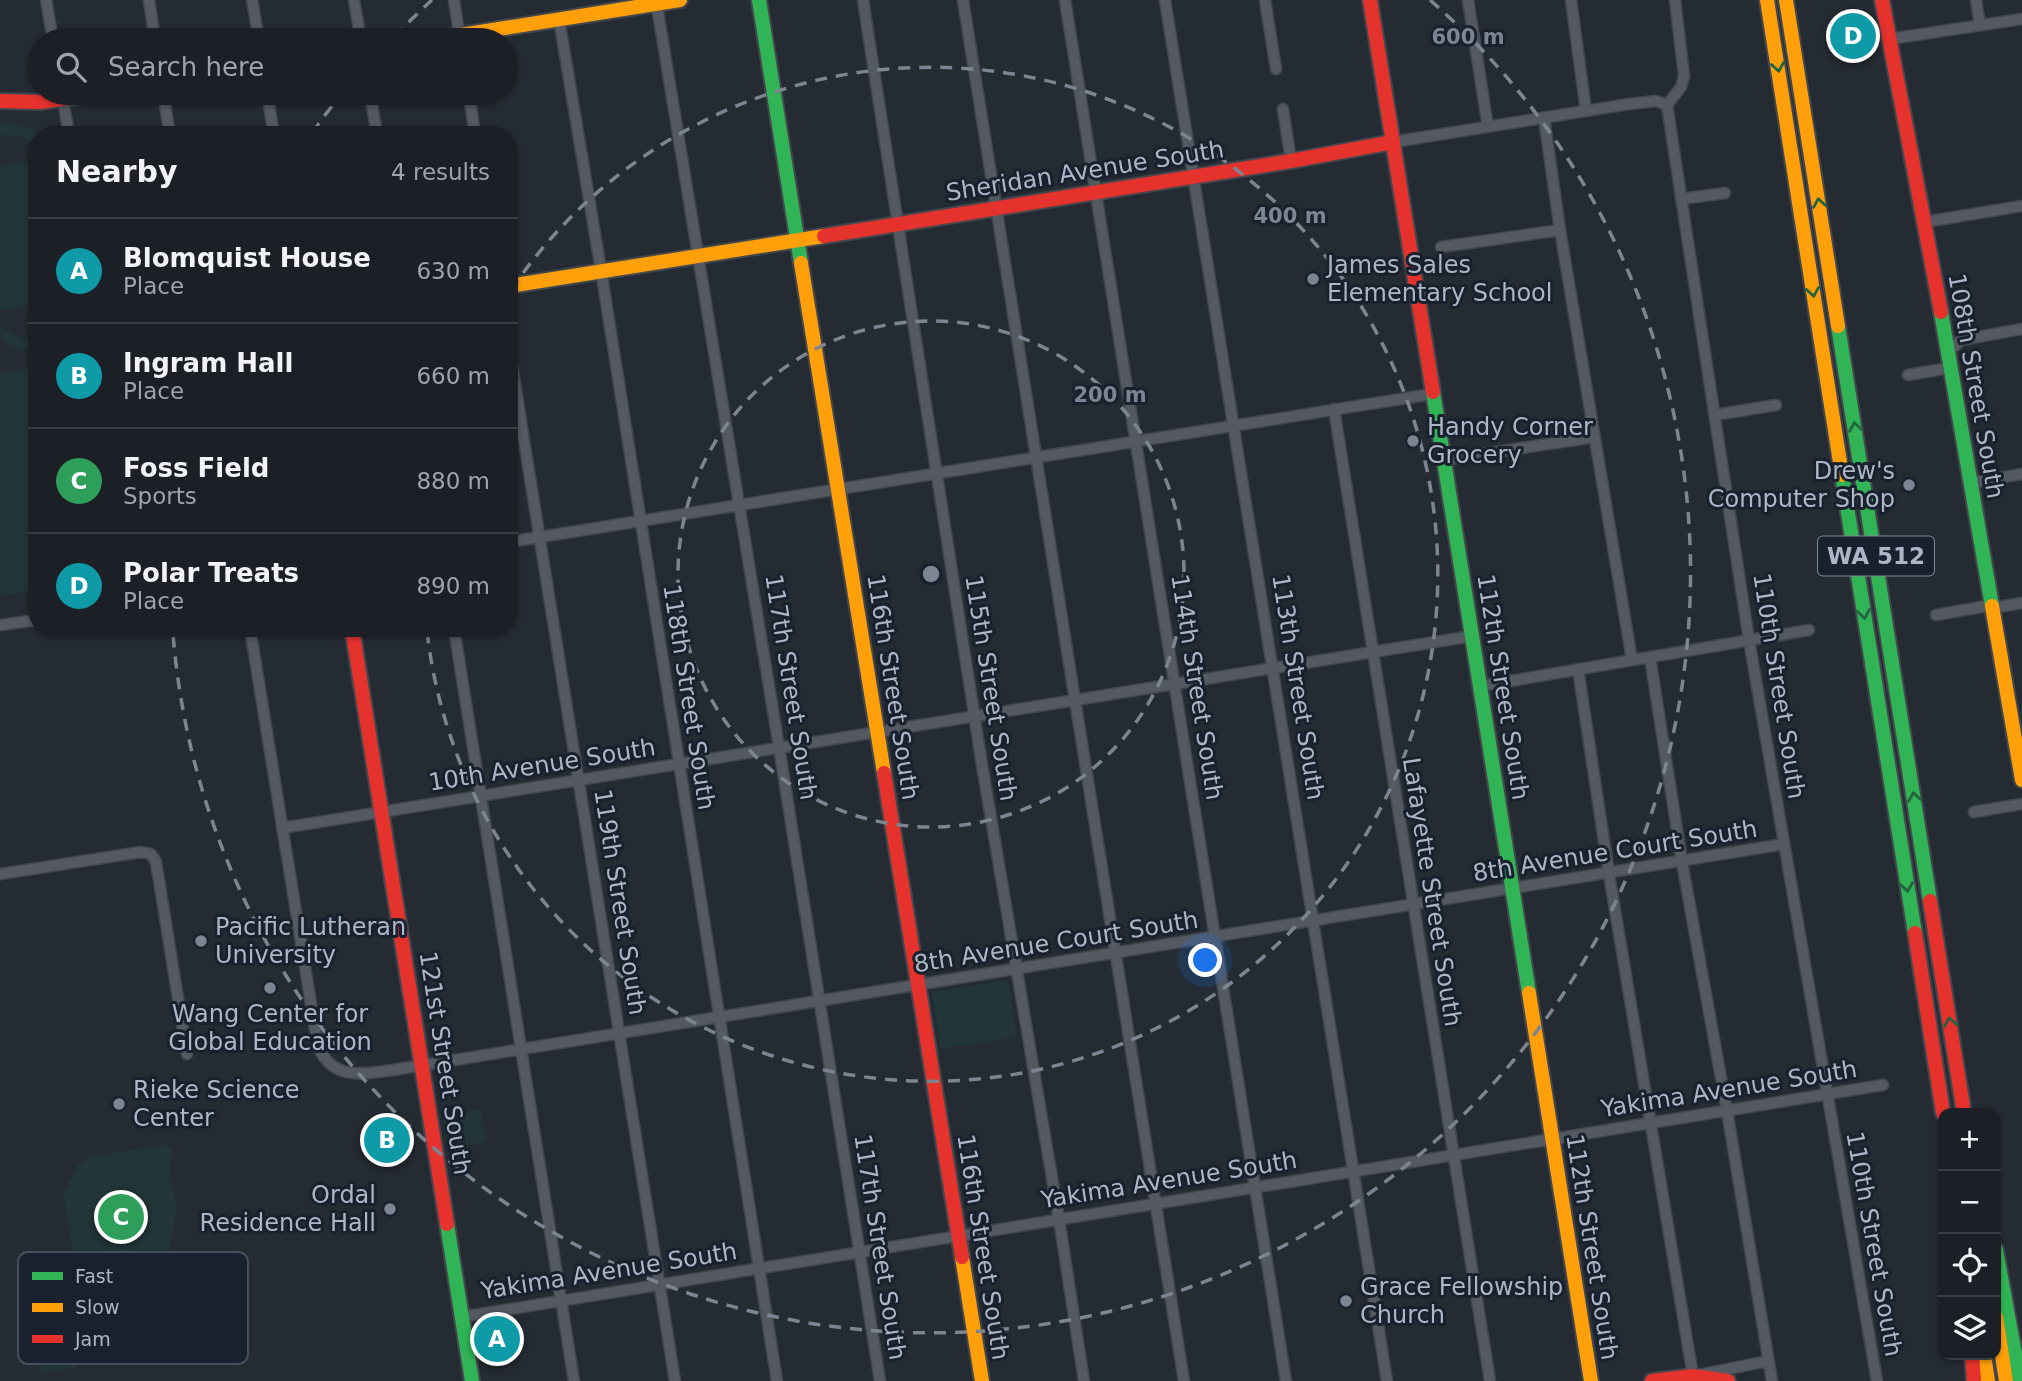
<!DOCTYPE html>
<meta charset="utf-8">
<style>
:root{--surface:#1c2026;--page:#25282e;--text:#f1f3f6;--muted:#a0a3a7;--line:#3a3e43;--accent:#7d8592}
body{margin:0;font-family:"DejaVu Sans",sans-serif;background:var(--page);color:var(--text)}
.controls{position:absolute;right:21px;bottom:21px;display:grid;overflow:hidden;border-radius:14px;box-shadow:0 2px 5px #0004}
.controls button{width:63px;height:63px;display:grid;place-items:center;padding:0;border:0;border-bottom:2px solid var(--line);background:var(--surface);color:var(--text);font:35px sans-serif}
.you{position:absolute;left:1206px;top:961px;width:24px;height:24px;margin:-18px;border:5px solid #fff;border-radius:50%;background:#1a73e8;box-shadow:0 0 0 10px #1a73e833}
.badge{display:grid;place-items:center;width:46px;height:46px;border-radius:50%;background:var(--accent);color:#fff;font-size:23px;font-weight:700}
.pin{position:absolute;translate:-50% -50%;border:4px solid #fff;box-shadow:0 2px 7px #0006}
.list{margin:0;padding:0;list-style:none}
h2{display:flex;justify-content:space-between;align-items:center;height:91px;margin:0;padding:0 28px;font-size:30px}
h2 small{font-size:23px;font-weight:400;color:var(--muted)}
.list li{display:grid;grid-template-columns:46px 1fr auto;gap:21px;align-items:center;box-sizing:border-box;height:105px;padding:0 28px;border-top:2px solid var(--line)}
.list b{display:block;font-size:26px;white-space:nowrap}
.list p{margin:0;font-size:23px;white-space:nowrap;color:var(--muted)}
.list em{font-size:23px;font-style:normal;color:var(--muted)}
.icon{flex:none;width:38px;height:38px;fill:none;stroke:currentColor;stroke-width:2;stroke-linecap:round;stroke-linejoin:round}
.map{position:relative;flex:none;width:2022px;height:1381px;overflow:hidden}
.search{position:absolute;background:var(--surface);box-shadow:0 2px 5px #0004;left:28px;top:28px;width:490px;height:77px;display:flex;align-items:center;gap:18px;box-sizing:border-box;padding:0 24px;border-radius:38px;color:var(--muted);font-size:26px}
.panel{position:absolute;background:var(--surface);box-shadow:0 2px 5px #0004;left:28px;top:126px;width:490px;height:511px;border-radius:28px}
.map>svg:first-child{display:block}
.green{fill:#223538}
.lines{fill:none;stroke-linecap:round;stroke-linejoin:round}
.street-casing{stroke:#42474d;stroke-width:13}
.fast-casing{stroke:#42474d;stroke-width:18}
.slow-casing{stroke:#42474d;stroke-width:18}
.jam-casing{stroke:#42474d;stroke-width:18}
.street{stroke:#545962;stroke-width:10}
.fast{stroke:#30b455;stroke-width:14}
.slow{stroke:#ff9f0a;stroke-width:14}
.jam{stroke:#e5322d;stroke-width:14}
.oneway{stroke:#23633f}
.ring{fill:none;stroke:#7d8592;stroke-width:3.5;stroke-dasharray:12 9}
.poi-dot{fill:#7d8592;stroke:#18212d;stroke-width:2.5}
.labels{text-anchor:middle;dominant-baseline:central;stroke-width:6;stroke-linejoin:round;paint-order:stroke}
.shield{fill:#18212d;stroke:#808998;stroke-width:2}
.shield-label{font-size:23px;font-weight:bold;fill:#adb6c6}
.street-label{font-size:24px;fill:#adb6c6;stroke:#18212d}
.poi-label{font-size:24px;fill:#adb6c6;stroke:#18212d;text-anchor:start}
.key{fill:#18212d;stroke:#454e5b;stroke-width:2}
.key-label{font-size:19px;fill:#adb6c6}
.centre{fill:#7d8592;stroke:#18212d;stroke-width:3.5}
.ring-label{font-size:21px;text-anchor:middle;font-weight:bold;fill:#7d8592;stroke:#18212d;stroke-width:6;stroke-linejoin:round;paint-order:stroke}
</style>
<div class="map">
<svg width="2022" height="1381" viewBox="0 0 2022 1381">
<rect width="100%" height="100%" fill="#252b32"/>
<g class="green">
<polygon points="7,123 23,126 38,133 39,135 37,135 37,147 20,136 0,135 0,124"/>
<polygon points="37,160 37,304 0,310 0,166"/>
<polygon points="0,327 21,338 37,337 37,348 19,348 2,342"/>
<polygon points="37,367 37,468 31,474 37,475 37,590 5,595 0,592 0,373"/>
<polygon points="1008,980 1017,1037 941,1049 932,992"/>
<polygon points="481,1109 486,1142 448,1148 443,1115"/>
<path d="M163 1145 169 1146C175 1155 170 1162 170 1172 171 1183 176 1194 176 1204 177 1221 167 1272 151 1280L81 1290 78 1286 63 1194 79 1164 88 1157Z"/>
<polygon points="73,1335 77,1367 40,1373 35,1341"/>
</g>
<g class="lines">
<defs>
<g id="street">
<polyline points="46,0 53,40"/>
<polyline points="149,0 155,40"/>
<polyline points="252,0 259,40"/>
<polyline points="354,0 361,40"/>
<polyline points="454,0 460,40"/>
<polyline points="656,0 779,747 880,1381"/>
<polyline points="863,0 982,765 1059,1219 1084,1381"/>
<polyline points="963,0 1184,1381"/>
<polyline points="1065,0 1286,1381"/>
<polyline points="1165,0 1387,1381"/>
<polyline points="1265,0 1276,69"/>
<polyline points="1468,0 1488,127"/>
<polyline points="1571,0 1586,111"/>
<polyline points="1675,0 1684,76 1681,87 1667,105 1749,640 1877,1381"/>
<polyline points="1976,0 1980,25"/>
<polyline points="559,19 601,270 777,1381"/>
<polyline points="1890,39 2022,19"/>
<polyline points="163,93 170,135"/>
<polyline points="267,93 274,135"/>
<polyline points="370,93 377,135"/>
<polyline points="469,93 475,135"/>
<polyline points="62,94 69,135"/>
<polyline points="1283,109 1291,161"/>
<polyline points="1544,118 1560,230 1632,660"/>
<polyline points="1393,142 1629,104 1656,101 1667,105"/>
<polyline points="1681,199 1725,193"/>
<polyline points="1925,222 2022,206"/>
<polyline points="1441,247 1560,230"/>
<polyline points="509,347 675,1381"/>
<polyline points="1946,355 1961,340 2022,329"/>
<polyline points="1908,375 1949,368"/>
<polyline points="1334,409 1490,1381"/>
<polyline points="1715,415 1776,405"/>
<polyline points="1443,460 1595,437"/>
<polyline points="1971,483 2022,474"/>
<polyline points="509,542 1432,394"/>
<polyline points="1992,608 2022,603"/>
<polyline points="1936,615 1992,605"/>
<polyline points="0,625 37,620"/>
<path d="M250 628 318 1047C334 1081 362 1074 393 1070L1784 844"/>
<polyline points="454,628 574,1381"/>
<polyline points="1650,657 1682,862 1727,1111 1772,1381"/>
<polyline points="1578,669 1609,874 1693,1376 1768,1361"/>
<polyline points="1481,686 1809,630"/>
<polyline points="1974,812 2022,804"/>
<polyline points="282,828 1472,636"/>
<polyline points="0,874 141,852 151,854 156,862 187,1054"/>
<polyline points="462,1317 1883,1085"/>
</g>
<g id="fast">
<polyline points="759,0 801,263"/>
<polyline points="1941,312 1992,606"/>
<polyline points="1838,326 1930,901"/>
<polyline points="1433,392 1529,993"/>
<polyline points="1842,475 1915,933"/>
<polyline points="447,1224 472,1381"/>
<polyline points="1996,1250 2020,1381"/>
</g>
<g id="slow">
<polyline points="1767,0 1842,475"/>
<polyline points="1786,0 1838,326"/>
<polyline points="430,40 680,0"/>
<polyline points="801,263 884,773"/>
<polyline points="509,286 824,236"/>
<polyline points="1992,606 2022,780"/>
<polyline points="1529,993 1591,1381"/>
<polyline points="962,1257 982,1381"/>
<polyline points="1996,1317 2006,1381"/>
<polyline points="1984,1355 1988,1381"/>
</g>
<g id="jam">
<polyline points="1370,0 1433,392"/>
<polyline points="1882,0 1941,312"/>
<polyline points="0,101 40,102 104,93"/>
<polyline points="824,236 1291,161 1393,142"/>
<polyline points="352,628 447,1224"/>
<polyline points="884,773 962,1257"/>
<polyline points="1930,901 1964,1113"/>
<polyline points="1915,933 1943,1113"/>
<polyline points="1972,1355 1974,1381"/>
<polyline points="1652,1381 1693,1376 1728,1381"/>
</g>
</defs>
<use href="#street" class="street-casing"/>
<use href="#fast" class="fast-casing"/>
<use href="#slow" class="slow-casing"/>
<use href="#jam" class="jam-casing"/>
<use href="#street" class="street"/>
<use href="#fast" class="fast"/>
<use href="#slow" class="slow"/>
<use href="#jam" class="jam"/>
</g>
<defs><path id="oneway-chevron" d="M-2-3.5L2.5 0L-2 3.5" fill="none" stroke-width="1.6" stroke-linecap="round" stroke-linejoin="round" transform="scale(1.75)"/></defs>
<g class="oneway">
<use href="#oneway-chevron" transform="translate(1778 67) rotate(81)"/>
<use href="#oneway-chevron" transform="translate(1819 203) rotate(-99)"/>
<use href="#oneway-chevron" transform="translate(1813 292) rotate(81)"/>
<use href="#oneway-chevron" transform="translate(1855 427) rotate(-99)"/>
<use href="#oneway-chevron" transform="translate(1864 614) rotate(81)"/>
<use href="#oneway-chevron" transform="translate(1914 797) rotate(-99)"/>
<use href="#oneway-chevron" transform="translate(1907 887) rotate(81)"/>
<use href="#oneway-chevron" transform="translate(1950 1022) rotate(-99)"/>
</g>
<g class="ring">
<circle cx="931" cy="574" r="253"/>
<path d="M511 290A507 507 0 1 1 427 631"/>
<path d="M312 133A760 760 0 0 1 340 96M394 37A760 760 0 0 1 432 0M1430 0A760 760 0 1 1 173 634"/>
</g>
<g class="poi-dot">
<circle cx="1313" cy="279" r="7"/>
<circle cx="1413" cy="441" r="7"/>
<circle cx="1909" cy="485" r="7"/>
<circle cx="201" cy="941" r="7"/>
<circle cx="270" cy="988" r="7"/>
<circle cx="119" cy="1104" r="7"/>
<circle cx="390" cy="1209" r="7"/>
<circle cx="1346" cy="1301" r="7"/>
</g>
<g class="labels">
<rect class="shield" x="1818" y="536.5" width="116" height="39" rx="5"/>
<g class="shield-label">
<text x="1876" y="556">WA 512</text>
</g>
<g class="street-label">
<text transform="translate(1085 171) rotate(-9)">Sheridan Avenue South</text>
<text transform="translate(1976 386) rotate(80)">108th Street South</text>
<text transform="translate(1779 686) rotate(81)">110th Street South</text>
<text transform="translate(791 687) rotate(81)">117th Street South</text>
<text transform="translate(893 687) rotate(81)">116th Street South</text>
<text transform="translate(1197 687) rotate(81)">114th Street South</text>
<text transform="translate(1298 687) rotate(81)">113th Street South</text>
<text transform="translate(1503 687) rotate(81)">112th Street South</text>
<text transform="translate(991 688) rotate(81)">115th Street South</text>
<text transform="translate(689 697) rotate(81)">118th Street South</text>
<text transform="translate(542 765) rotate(-9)">10th Avenue South</text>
<text transform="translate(1615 851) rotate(-9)">8th Avenue Court South</text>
<text transform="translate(1432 892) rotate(81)">Lafayette Street South</text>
<text transform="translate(620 902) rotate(81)">119th Street South</text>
<text transform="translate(1056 942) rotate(-9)">8th Avenue Court South</text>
<text transform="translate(445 1063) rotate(81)">121st Street South</text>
<text transform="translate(1729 1089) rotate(-9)">Yakima Avenue South</text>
<text transform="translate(1169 1180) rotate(-9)">Yakima Avenue South</text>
<text transform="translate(1874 1244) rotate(80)">110th Street South</text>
<text transform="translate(880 1247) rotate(81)">117th Street South</text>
<text transform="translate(983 1247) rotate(81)">116th Street South</text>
<text transform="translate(1592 1247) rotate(81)">112th Street South</text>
<text transform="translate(609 1271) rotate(-9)">Yakima Avenue South</text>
</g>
<g class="poi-label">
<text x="1327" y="265">James Sales<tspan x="1327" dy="28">Elementary School</tspan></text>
<text x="1427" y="427">Handy Corner<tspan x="1427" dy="28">Grocery</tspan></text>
<text x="1895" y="471" text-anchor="end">Drew's<tspan x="1895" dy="28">Computer Shop</tspan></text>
<text x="215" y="927">Pacific Lutheran<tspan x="215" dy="28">University</tspan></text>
<text x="270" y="1014" text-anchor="middle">Wang Center for<tspan x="270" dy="28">Global Education</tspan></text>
<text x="133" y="1090">Rieke Science<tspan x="133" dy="28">Center</tspan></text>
<text x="376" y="1195" text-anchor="end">Ordal<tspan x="376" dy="28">Residence Hall</tspan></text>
<text x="1360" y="1287">Grace Fellowship<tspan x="1360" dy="28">Church</tspan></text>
</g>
</g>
<rect x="18" y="1252" width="230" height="112" rx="10" class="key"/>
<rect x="32" y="1272" width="31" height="8" fill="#30b455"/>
<rect x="32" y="1303" width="31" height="9" fill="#ff9f0a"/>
<rect x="32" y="1335" width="31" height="8" fill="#e5322d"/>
<g class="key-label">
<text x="75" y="1283">Fast</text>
<text x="75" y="1314">Slow</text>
<text x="75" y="1346">Jam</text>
</g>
<circle cx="931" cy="574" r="10" class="centre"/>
<g class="ring-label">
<text x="1468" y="44">600 m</text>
<text x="1290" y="223">400 m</text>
<text x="1110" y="402">200 m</text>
</g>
</svg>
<div class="controls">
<button>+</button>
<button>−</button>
<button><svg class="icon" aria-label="locate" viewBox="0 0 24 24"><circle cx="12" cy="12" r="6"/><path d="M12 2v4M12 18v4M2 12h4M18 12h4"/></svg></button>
<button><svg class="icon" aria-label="layers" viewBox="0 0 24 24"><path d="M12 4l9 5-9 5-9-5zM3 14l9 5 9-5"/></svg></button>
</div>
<div class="you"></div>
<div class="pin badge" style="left:497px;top:1339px;background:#0f9aa8">A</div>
<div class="pin badge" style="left:387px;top:1140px;background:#0f9aa8">B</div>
<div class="pin badge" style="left:121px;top:1217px;background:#2e9e5b">C</div>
<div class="pin badge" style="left:1853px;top:36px;background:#0f9aa8">D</div>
<div class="search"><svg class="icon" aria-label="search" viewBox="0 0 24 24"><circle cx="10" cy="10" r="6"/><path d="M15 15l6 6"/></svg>Search here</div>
<section class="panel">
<h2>Nearby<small>4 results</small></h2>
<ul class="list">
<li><span class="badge" style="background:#0f9aa8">A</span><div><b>Blomquist House</b><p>Place</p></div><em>630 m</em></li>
<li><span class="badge" style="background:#0f9aa8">B</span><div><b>Ingram Hall</b><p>Place</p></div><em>660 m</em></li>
<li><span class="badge" style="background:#2e9e5b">C</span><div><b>Foss Field</b><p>Sports</p></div><em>880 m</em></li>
<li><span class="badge" style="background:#0f9aa8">D</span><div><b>Polar Treats</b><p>Place</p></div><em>890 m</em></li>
</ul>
</section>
</div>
